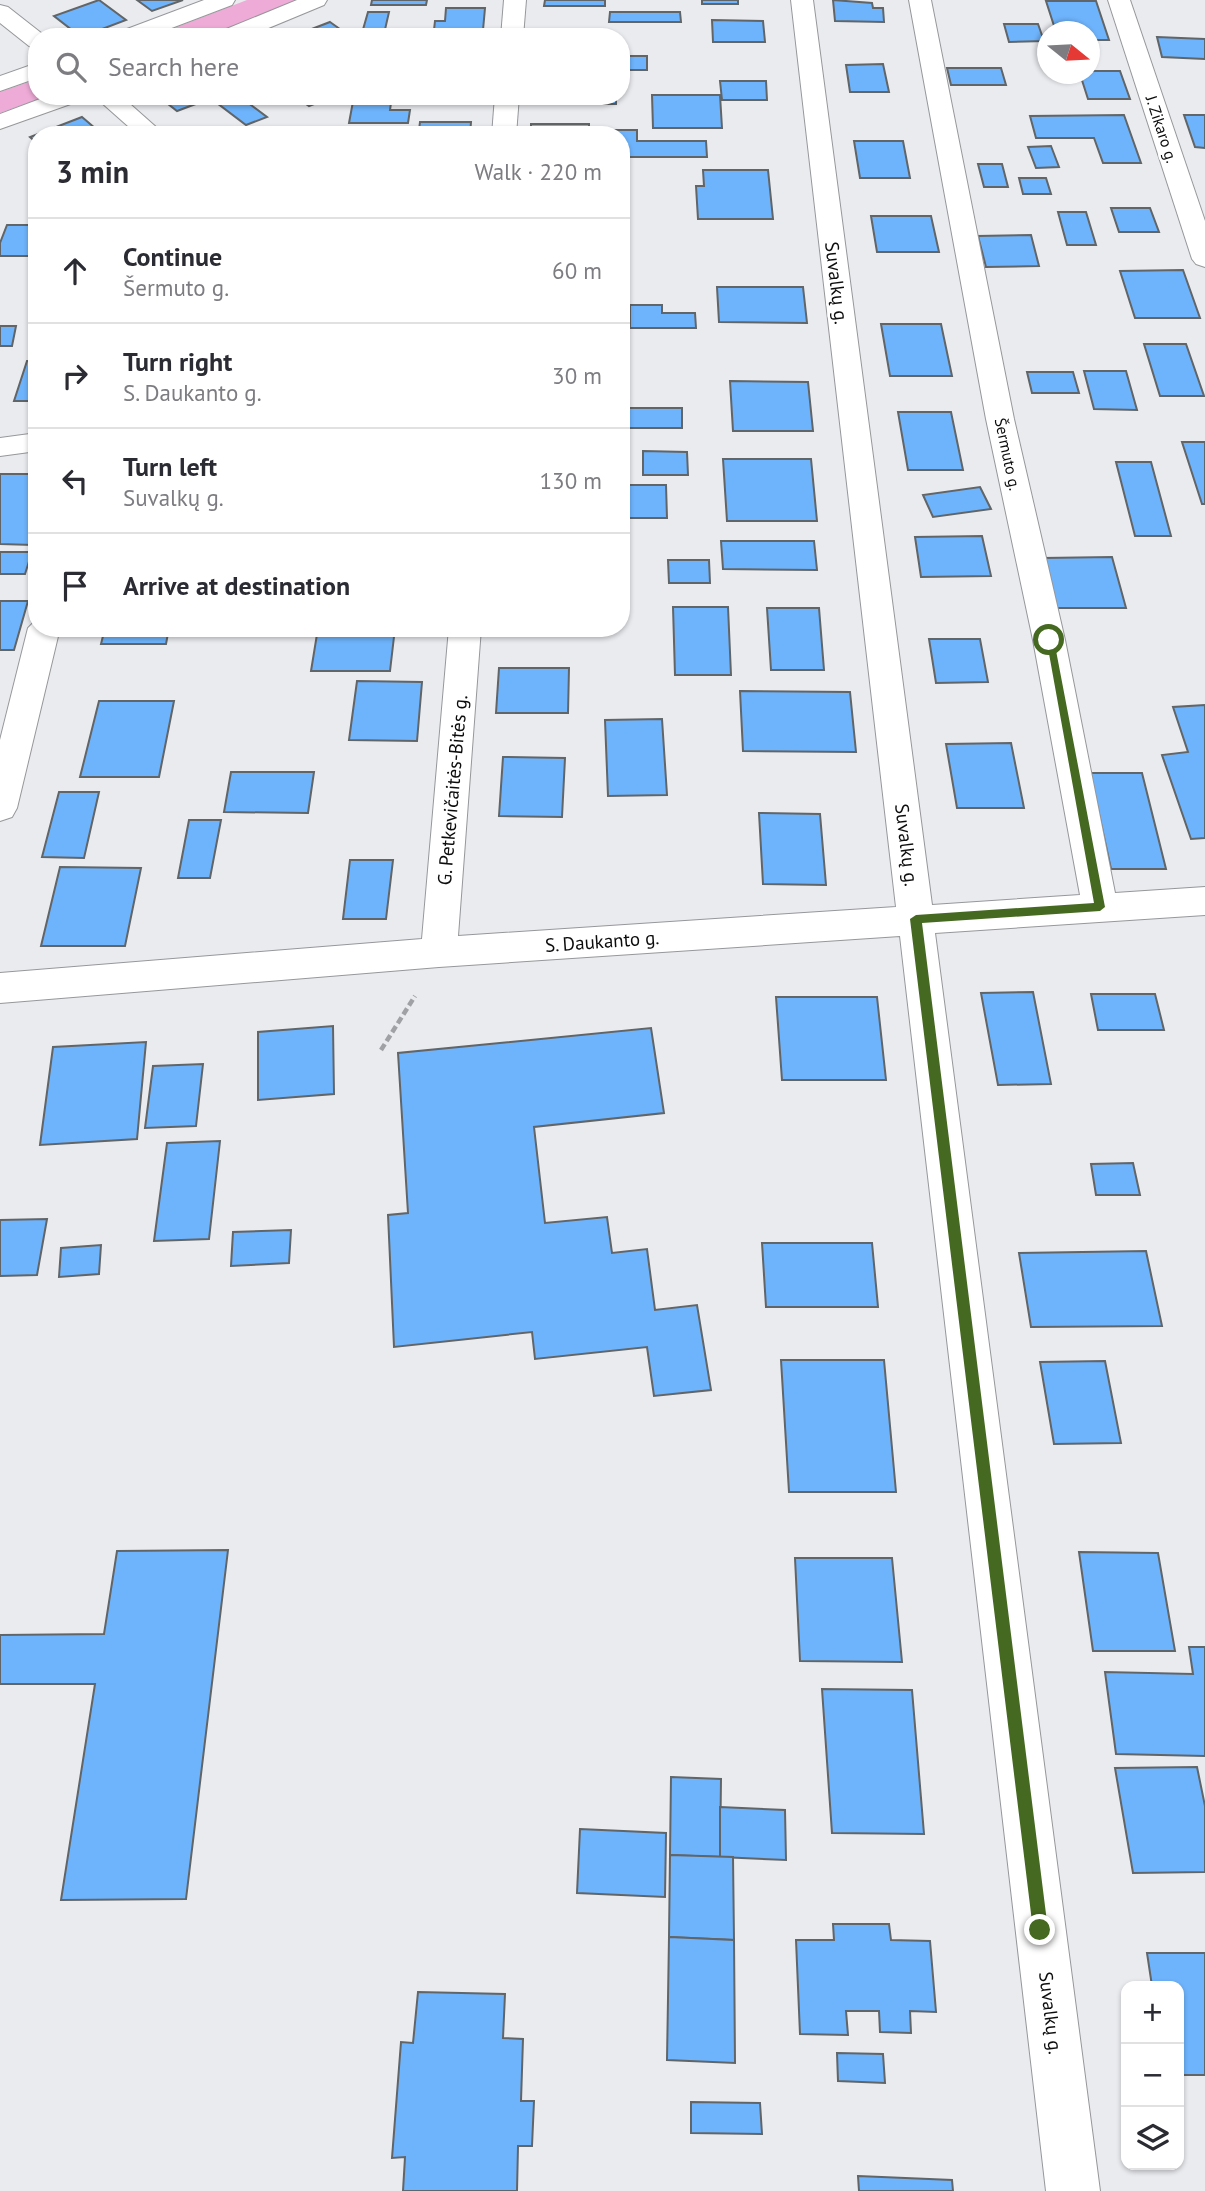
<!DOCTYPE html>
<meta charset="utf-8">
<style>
:root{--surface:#fff;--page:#f7f7f7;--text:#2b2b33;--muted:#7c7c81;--line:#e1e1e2}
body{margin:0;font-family:"PT Sans",sans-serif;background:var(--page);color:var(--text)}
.controls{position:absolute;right:21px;bottom:21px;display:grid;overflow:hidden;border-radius:14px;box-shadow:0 2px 5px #0004}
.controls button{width:63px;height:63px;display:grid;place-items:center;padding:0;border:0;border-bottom:2px solid var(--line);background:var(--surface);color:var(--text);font:35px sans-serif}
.compass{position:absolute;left:1037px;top:21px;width:63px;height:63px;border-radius:50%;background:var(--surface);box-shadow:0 2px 5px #0004;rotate:108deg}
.stop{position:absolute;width:21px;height:21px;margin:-16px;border:5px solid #466921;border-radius:50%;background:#fff}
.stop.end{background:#466921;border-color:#fff;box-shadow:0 2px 7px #0008}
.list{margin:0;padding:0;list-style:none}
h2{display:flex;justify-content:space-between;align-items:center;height:91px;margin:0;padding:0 28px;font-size:30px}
h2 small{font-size:23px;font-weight:400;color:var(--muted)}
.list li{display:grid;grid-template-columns:46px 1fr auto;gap:21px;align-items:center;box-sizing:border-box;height:105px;padding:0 28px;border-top:2px solid var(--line)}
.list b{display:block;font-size:26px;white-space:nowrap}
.list p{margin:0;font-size:23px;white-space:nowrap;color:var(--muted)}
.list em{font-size:23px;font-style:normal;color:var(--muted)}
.icon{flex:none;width:38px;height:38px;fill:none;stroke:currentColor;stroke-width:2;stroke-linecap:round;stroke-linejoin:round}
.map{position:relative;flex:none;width:1205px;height:2191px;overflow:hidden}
.search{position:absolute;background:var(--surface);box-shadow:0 2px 5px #0004;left:28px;top:28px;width:602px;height:77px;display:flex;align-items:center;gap:18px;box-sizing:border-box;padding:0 24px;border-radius:28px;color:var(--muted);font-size:26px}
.panel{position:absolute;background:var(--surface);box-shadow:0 2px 5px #0004;left:28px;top:126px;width:602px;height:511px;border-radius:28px}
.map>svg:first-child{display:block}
.green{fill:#eeabd7}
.building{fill:#6eb4fc;stroke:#626567;stroke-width:2}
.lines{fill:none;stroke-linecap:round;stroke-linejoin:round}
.minor-casing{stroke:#96979a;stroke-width:2}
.path{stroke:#a0a1a4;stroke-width:4.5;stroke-dasharray:7 3.5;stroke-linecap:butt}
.minor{fill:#fff;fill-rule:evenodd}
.route{fill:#466921}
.labels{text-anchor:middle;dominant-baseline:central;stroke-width:5;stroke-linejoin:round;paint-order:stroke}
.far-street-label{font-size:16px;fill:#0c0c0d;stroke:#fff}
.street-label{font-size:19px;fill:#0c0c0d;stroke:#fff}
</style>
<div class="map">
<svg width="1205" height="2191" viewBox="0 0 1205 2191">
<rect width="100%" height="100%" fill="#eaebef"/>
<g class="green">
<polygon points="247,0 306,0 205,37 151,37"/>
<polygon points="37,79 37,96 47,96 0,113 0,92"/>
</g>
<g class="building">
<polygon points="99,0 126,20 81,37 54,16"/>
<polygon points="137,0 183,0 152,11"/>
<polygon points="372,0 427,0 426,5 371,5"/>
<polygon points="545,0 605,0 605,6 544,6"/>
<rect x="702" y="0" width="36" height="4"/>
<polygon points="833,0 872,3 873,8 883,8 884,22 835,21"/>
<polygon points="1046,1 1096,1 1109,40 1090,40 1090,32 1056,32"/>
<polygon points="446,8 485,8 483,30 434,30 435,21 445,21"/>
<polygon points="368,12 389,12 384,34 362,33"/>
<polygon points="610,12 680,12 681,22 609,22"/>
<polygon points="712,20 763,21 765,42 713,42"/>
<polygon points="330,22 351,37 291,37"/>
<polygon points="1004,24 1038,24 1044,41 1009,42"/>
<polygon points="1157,37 1205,39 1205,59 1162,57"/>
<rect x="621" y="56" width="26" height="14"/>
<polygon points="883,64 889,92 850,92 846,65"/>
<polygon points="947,68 1001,68 1006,85 951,85"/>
<polygon points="1090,71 1120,71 1130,99 1088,99 1080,74"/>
<polygon points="720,81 766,81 767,100 722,100"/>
<polygon points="652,95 720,95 722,128 653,128"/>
<polygon points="158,96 217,96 177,111"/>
<polygon points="239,96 267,117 246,125 217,103"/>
<polygon points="295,96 334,96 309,106"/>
<polygon points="354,96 392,96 390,110 410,110 408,123 349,123"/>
<rect x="585" y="96" width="31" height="8"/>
<polygon points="1124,115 1141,163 1103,163 1094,138 1036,138 1030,116"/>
<polygon points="1184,115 1205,115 1205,148 1195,147"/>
<polygon points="82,117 103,135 37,135 37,143 30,137"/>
<polygon points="420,122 471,122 470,135 431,135 431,130 419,130"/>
<rect x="531" y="124" width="58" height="11"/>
<polygon points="596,130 637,130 637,141 706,141 707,157 621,157 621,135 597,135"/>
<polygon points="854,141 903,141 910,178 860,178"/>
<polygon points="1051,146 1059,167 1036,168 1028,147"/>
<polygon points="978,164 1002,164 1008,187 984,187"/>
<polygon points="703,170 768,170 773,219 698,219 696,186 704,186"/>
<polygon points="1019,178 1046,178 1051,194 1023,194"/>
<polygon points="1111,208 1150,208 1159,232 1119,232"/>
<polygon points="1058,212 1086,212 1096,245 1067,245"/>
<polygon points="871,216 931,216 939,252 877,252"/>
<polygon points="7,225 37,225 37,256 0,256 0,243"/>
<polygon points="1031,235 1039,266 986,267 978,236"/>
<polygon points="1183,270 1200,318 1135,318 1120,271"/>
<polygon points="717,287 803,287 807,323 719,322"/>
<polygon points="630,305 662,305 662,313 695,313 696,328 630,328"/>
<polygon points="881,324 941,324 952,376 890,376"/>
<polygon points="0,326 16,326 12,346 0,346"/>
<polygon points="1144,344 1186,344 1204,396 1160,396"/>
<polygon points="27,361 37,361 37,401 14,401"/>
<polygon points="1084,371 1126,371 1137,410 1094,409"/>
<polygon points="1027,372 1073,372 1079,393 1032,393"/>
<polygon points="730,381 808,382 813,431 733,431"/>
<rect x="621" y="408" width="61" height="20"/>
<polygon points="898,412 951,412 963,470 908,470"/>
<polygon points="1182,442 1205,442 1205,504 1202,504"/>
<polygon points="643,451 687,452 688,475 643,475"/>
<polygon points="723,459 811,459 817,521 727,521"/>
<polygon points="1116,462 1151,462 1171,536 1135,536"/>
<polygon points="0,474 37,474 37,530 33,545 0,544"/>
<polygon points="627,485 666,485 667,518 627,518"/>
<polygon points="980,487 991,509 933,517 923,495"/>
<polygon points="982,536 991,576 921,577 915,537"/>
<polygon points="721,541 814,541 817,570 723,569"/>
<polygon points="0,552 32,552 25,574 0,574"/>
<polygon points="1112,557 1126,608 1055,608 1043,558"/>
<polygon points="668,560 709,560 710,583 669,583"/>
<polygon points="0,601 28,601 14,650 0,650"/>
<polygon points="673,607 728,607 731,675 675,675"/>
<polygon points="767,608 819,608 824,670 771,670"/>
<polygon points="105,628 169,628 166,644 101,644"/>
<polygon points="318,628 395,628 390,671 311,671"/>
<polygon points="929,639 980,639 988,682 936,683"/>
<polygon points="499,668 569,668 568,713 496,713"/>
<polygon points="357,681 422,682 417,741 349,740"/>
<polygon points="740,691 850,692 856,752 743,751"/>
<polygon points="99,701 174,701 159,777 80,777"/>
<polygon points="1205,705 1205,838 1191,839 1162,755 1188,752 1173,707"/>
<polygon points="662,719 667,795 608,796 605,720"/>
<polygon points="1011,743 1024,808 957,808 946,744"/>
<polygon points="503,757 565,758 562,817 499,816"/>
<polygon points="231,772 314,772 308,813 224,812"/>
<polygon points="1090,773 1142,773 1166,869 1111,869"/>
<polygon points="59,792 99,792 84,858 42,857"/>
<polygon points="759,813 820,814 826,885 763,884"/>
<polygon points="189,820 221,820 210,878 178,878"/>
<polygon points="350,860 393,860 386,919 343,919"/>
<polygon points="60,867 141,868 125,946 41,946"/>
<polygon points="1033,992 1051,1084 998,1085 981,993"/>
<polygon points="1091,994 1155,994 1164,1030 1098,1030"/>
<polygon points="776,997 877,997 886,1080 782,1080"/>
<polygon points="333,1026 334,1094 258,1100 258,1032"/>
<polygon points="651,1028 664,1113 534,1127 545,1223 607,1217 612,1253 647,1249 655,1310 697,1305 711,1390 654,1396 647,1347 535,1359 532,1332 394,1347 388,1215 408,1213 398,1053"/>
<polygon points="146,1042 137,1139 40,1145 53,1047"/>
<polygon points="203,1064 196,1126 145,1128 153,1066"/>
<polygon points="220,1141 209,1239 154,1241 167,1143"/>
<polygon points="1133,1163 1140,1195 1096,1195 1091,1164"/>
<polygon points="47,1219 37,1275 0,1276 0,1220"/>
<polygon points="291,1230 289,1263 231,1266 233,1232"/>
<polygon points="762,1243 872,1243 878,1307 766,1307"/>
<polygon points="101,1245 99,1274 59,1277 61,1248"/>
<polygon points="1146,1251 1162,1326 1031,1327 1019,1253"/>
<polygon points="781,1360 884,1360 896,1492 789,1492"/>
<polygon points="1105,1361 1121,1443 1054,1444 1040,1362"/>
<polygon points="228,1550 186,1899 61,1900 95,1684 0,1684 0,1635 104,1634 117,1551"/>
<polygon points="1079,1552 1158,1553 1175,1651 1093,1651"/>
<polygon points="795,1558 892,1558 902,1662 800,1661"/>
<polygon points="1189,1647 1205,1647 1205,1756 1116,1754 1105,1672 1193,1674"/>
<polygon points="822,1689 912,1690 924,1834 832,1833"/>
<polygon points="1197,1767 1205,1806 1205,1872 1133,1873 1115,1768"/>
<polygon points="671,1777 721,1779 720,1857 670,1855"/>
<polygon points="720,1807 785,1810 786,1860 720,1857"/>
<polygon points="580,1829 666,1833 665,1897 577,1893"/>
<polygon points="670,1855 733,1857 734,1940 669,1937"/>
<polygon points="833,1924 889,1924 891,1940 930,1941 936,2012 910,2011 911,2033 880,2032 879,2011 846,2011 848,2035 800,2034 796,1940 834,1940"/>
<polygon points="669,1937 734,1940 735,2063 667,2060"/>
<polygon points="1147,1953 1205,1953 1205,2075 1179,2075 1179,1986 1152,1986"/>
<polygon points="418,1992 505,1994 503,2038 523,2039 521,2101 534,2101 532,2146 518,2146 517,2191 403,2191 405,2157 392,2158 401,2042 413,2043"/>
<polygon points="837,2053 883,2054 885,2083 838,2081"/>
<polygon points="691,2102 760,2103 762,2134 691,2133"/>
<polygon points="858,2176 952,2180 953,2191 859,2191"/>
</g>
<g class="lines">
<defs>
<g id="minor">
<polygon points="204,0 235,0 232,5 148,37 116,37 119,32"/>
<polygon points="297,0 327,0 324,5 247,37 216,37 219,32"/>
<polygon points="504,0 526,0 523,37 501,37"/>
<polygon points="791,0 813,0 932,905 1080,895 1033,640 986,419 909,0 931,0 1014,419 1065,640 1115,893 1205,887 1205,915 935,933 1100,2191 1046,2191 900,936 439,967 0,1003 0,973 422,939 449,628 481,628 458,936 896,907"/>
<polygon points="1108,0 1130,0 1205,221 1205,267 1196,264 1192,259"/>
<polygon points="0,5 8,7 45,36 37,37 37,48 29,46 0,23"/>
<polygon points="37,63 37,78 0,91 0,76"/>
<polygon points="48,96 83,96 79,101 0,129 0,114"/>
<polygon points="94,96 121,96 165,135 138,135"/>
<polygon points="495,96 519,96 516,135 492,135"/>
<polygon points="37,433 37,451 0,456 0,438"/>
<polygon points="37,619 37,628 60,628 17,808 12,817 0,821 0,740 28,628"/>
</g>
</defs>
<use href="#minor" class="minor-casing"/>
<polyline class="path" points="381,1050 415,996"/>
<use href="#minor" class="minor"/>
</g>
<polygon class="route" points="1046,637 1054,640 1105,907 1100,911 922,923 1048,1930 1046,1935 1040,1937 1035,1935 1033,1930 910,919 916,915 1094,903"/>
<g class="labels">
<g class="far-street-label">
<text transform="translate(1162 129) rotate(72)">J. Zikaro g.</text>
<text transform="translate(1008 454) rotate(78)">Šermuto g.</text>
</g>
<g class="street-label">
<text transform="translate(837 283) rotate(83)">Suvalkų g.</text>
<text transform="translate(452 790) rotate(-85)">G. Petkevičaitės-Bitės g.</text>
<text transform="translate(907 845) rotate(83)">Suvalkų g.</text>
<text transform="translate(602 941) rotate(-4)">S. Daukanto g.</text>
<text transform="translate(1051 2013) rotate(83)">Suvalkų g.</text>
</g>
</g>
</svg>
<div class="controls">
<button>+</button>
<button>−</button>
<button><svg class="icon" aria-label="layers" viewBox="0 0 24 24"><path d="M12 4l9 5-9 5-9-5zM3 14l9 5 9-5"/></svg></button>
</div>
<svg class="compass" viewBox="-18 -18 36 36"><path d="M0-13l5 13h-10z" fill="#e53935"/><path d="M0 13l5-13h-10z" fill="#7c7c81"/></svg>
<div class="stop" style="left:1049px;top:640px"></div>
<div class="stop end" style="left:1040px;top:1930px"></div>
<div class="search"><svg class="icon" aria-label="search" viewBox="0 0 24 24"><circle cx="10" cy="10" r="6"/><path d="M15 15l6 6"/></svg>Search here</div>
<section class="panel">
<h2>3 min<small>Walk · 220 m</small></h2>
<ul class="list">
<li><svg class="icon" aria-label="ahead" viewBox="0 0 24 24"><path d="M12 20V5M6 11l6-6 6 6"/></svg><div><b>Continue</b><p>Šermuto g.</p></div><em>60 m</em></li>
<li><svg class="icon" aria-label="right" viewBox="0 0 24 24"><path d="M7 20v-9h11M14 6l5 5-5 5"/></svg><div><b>Turn right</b><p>S. Daukanto g.</p></div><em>30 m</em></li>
<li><svg class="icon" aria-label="left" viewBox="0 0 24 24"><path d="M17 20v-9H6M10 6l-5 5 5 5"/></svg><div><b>Turn left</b><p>Suvalkų g.</p></div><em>130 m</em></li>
<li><svg class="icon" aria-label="arrive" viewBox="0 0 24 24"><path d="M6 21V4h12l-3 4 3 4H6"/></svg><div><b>Arrive at destination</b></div></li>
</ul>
</section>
</div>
